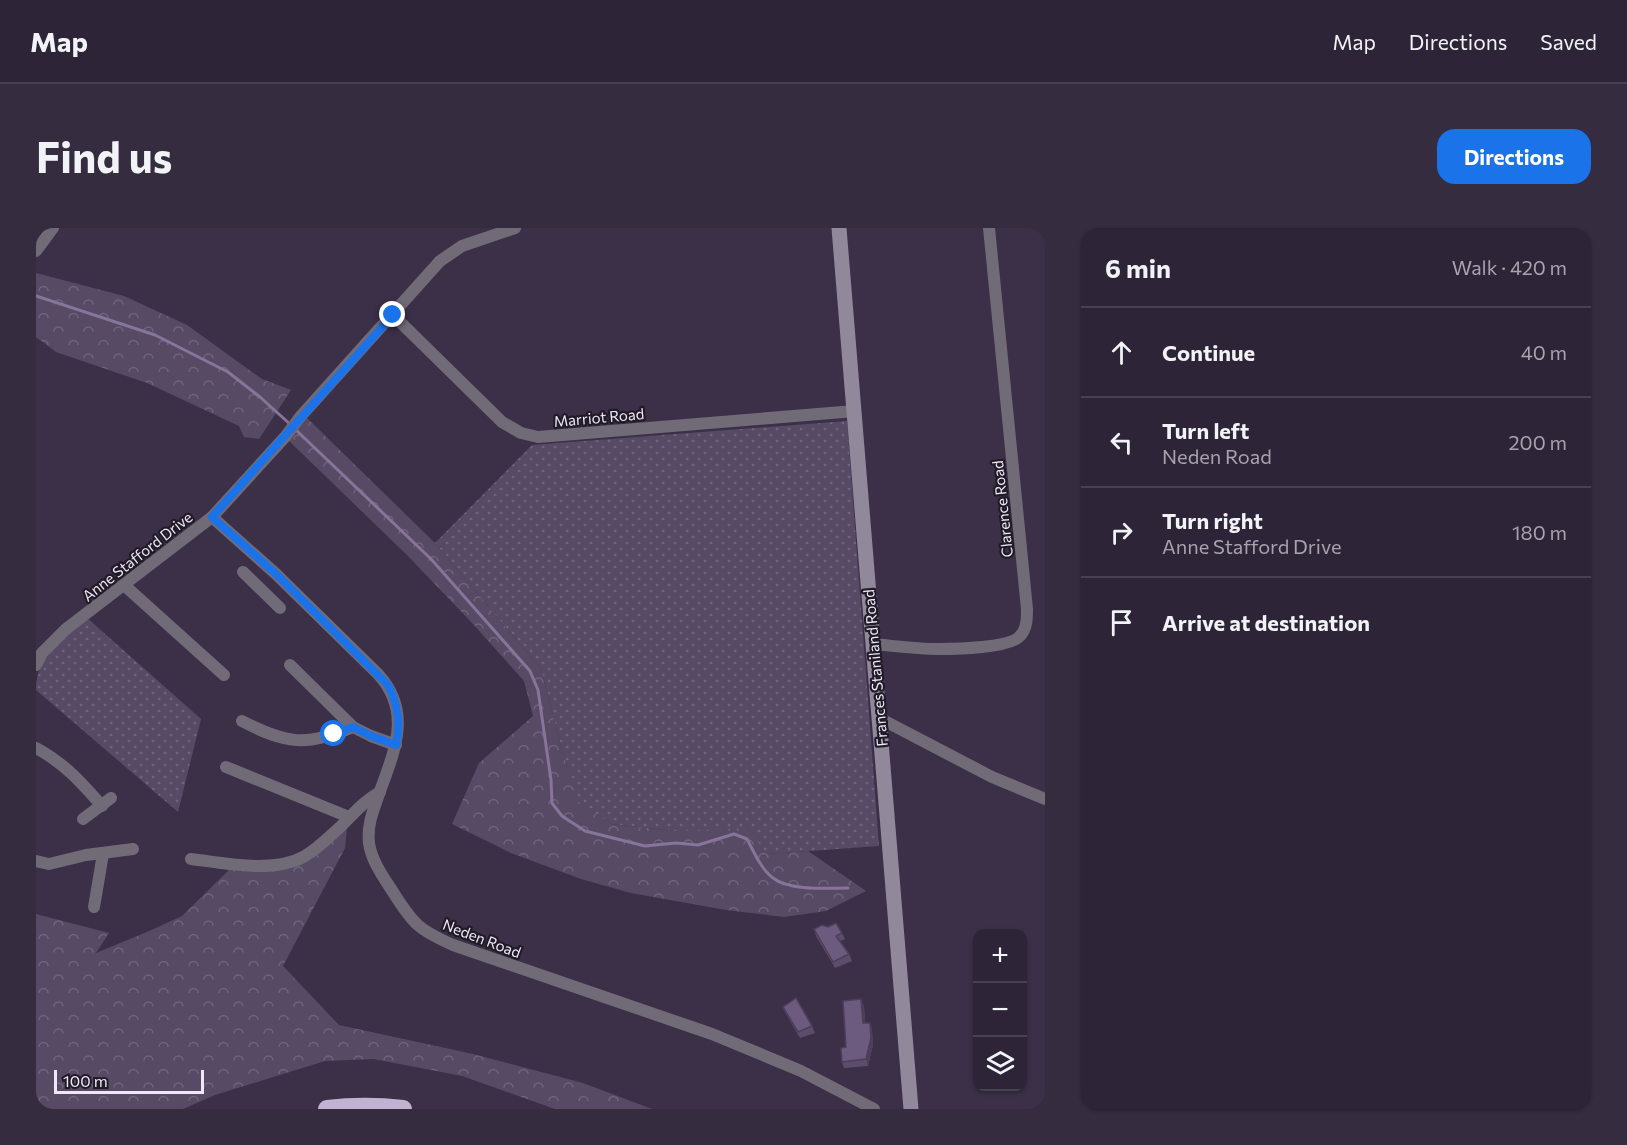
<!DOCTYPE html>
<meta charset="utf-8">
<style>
:root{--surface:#2d2437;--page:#352c3f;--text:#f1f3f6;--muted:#a7a4ad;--line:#484152;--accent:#1a73e8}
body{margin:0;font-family:Commissioner,sans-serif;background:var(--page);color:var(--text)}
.controls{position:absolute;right:18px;bottom:18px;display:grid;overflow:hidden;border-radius:12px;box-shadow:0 2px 4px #0004}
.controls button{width:54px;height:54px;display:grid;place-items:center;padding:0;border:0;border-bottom:2px solid var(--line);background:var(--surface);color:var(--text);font:30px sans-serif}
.scale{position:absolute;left:18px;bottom:15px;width:150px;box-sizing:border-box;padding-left:6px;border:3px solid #efe7f8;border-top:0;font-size:16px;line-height:21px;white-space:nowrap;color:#efe7f8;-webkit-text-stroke:4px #201b26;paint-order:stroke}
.stop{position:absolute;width:18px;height:18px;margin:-14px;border:4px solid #1a73e8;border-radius:50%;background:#fff}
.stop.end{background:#1a73e8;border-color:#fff;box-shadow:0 2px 6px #0008}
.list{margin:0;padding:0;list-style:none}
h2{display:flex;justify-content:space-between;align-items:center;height:78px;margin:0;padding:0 24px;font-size:26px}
h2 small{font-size:20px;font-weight:400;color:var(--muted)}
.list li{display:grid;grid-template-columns:39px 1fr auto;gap:18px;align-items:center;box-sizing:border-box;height:90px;padding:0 24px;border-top:2px solid var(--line)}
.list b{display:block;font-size:22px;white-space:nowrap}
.list p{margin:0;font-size:20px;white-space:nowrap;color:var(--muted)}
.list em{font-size:20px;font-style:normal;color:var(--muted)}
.icon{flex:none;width:33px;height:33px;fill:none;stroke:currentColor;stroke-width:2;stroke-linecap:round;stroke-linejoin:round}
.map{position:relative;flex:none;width:1009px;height:881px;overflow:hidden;border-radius:18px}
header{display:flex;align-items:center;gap:36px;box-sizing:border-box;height:84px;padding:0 30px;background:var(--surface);border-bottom:2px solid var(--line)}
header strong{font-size:28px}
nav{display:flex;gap:33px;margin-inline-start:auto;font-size:21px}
.intro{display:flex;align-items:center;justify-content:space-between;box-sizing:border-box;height:144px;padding:0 36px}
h1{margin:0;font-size:42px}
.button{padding:15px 27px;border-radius:18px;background:var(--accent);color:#fff;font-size:21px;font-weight:700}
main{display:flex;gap:36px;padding:0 36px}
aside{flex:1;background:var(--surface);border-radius:18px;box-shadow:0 2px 4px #0004}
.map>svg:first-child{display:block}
.green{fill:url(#green-dots)}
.forest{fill:url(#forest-crowns)}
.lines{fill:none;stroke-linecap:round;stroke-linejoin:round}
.stream{stroke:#86749a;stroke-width:3}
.street{stroke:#716b78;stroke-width:12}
.secondary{stroke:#91889c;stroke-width:15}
.highway{stroke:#c0b2d1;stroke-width:18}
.wall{fill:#5d4d6d}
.shaded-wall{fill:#4c3f59}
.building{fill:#6c5a7f;stroke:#4c3f59;stroke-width:1.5}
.route{stroke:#1a73e8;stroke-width:8}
.labels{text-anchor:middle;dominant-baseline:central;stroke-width:4.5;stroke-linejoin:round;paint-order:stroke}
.street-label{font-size:15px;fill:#efe7f8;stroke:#201b26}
</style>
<header>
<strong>Map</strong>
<nav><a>Map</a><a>Directions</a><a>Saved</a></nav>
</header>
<div class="intro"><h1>Find us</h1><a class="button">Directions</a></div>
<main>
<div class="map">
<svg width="1009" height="881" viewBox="0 0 1009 881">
<defs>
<pattern id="green-dots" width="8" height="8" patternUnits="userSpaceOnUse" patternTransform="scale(1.5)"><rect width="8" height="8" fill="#574a65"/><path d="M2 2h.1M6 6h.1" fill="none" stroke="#6f647c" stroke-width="1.8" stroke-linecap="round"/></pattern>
<pattern id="forest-crowns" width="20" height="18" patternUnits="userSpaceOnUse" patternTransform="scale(1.5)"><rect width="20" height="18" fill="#574a65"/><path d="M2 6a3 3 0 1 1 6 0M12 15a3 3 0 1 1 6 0" fill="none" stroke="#6f647c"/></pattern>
</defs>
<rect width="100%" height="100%" fill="#3c3049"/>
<g class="green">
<polygon points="811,193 843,618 731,626 639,603 575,596 542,574 527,526 505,441 399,315 496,217"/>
<path d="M50 389 165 491 142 584 0 462C0 428 27 411 50 389Z"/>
</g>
<g class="forest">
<polygon points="0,45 88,68 151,97 226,151 255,162 223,211 208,209 203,198 111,155 20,124 0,109"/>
<polygon points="269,188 399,315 505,441 527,526 543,574 575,596 639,603 712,600 731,626 772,623 830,663 790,683 748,689 690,682 595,665 545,651 475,625 416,596 443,535 497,488 488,453 437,396 372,328 251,211"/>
<polygon points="312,590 309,620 247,738 303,797 437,826 547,855 616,881 519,881 426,848 338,831 289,833 179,867 147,881 0,881 0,686 73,705 60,725 111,704 146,688 195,640 262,628"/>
</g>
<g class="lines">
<g class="stream">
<polyline points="0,68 119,107 192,144 224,169 255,197"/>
<path d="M260 202 395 331 494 443 502 462 515 552 516 575 526 588 549 603 609 618 640 615 662 617 698 606 711 611C718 624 725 641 737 650 753 663 793 660 812 660"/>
</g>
<g class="street">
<polyline points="0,23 17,0"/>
<polyline points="357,87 466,194 485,205 502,209 819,183"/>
<path d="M176 289 240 346 342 446C377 484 358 524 343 566 337 583 331 597 333 615 335 632 348 650 357 664 377 696 383 702 417 717L676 806 765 843 838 881"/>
<polyline points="207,344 244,380"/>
<polyline points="88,357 188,447"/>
<path d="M837 416C859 418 881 421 903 421 919 421 974 420 984 408 991 401 991 390 991 381L953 0"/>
<polyline points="0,437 6,425 30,401 176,289 249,209 264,189 404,33 426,18 479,0"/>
<polyline points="254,437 317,499 335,508 360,517"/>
<polyline points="843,490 956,549 1009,571"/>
<path d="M206 493C250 516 270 519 317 499"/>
<path d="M0 520C28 535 45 554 66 578"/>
<polyline points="190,539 313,589"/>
<polyline points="47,591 75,570"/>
<path d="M155 631C190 635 238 646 269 628 281 621 292 610 302 601 316 588 326 574 344 564"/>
<polyline points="0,633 13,636 50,627 97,621"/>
<polyline points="58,679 67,626"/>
</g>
<polyline class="secondary" points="803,0 875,881"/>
<path class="highway" d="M291 881C316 878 342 878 367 881"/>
</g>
<g class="wall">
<polygon points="778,701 806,705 809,711 804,713 813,726 816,733 799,740 780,708"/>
<polygon points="828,778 829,795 834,795 836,802 837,817 832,838 808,840 806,834 810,819"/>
<polygon points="747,779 776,798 779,805 764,810 750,786"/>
</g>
<g class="shaded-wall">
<polygon points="825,771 828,778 829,802 827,795"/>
<polygon points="834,795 836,802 837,817 832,838 830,831"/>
</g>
<g class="building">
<polygon points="800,695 806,705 800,708 813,726 797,734 778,701 786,697 792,699"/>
<polygon points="760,770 776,798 762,804 747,779"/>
<polygon points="825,771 827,795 834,795 835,810 830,831 806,834 805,820 810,819 807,773"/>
</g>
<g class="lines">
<path class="route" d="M298 506 317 499 335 508 360 517C365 496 362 476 352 457L240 346 176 289 357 87"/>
</g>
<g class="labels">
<g class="street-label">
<text transform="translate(563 189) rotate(-5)">Marriot Road</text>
<text transform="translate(966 281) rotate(-96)">Clarence Road</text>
<text transform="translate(101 328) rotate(-38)">Anne Stafford Drive</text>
<text transform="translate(839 440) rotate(-95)">Frances Staniland Road</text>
<text transform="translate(446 710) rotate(21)">Neden Road</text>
</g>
</g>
</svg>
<div class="controls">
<button>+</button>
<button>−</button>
<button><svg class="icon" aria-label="layers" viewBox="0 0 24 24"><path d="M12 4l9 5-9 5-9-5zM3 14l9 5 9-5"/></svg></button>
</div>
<div class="scale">100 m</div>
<div class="stop" style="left:298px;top:506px"></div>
<div class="stop end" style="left:357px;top:87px"></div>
</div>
<aside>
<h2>6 min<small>Walk · 420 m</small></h2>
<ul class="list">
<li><svg class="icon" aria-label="ahead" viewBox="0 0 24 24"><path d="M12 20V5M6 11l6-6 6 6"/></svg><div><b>Continue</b></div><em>40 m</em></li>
<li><svg class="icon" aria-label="left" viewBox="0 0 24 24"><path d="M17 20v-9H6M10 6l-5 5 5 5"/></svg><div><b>Turn left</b><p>Neden Road</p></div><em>200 m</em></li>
<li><svg class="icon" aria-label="right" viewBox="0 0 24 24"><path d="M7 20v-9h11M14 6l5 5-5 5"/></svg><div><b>Turn right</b><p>Anne Stafford Drive</p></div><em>180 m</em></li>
<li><svg class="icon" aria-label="arrive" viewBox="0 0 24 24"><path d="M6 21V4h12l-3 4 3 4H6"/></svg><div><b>Arrive at destination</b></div></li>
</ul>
</aside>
</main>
